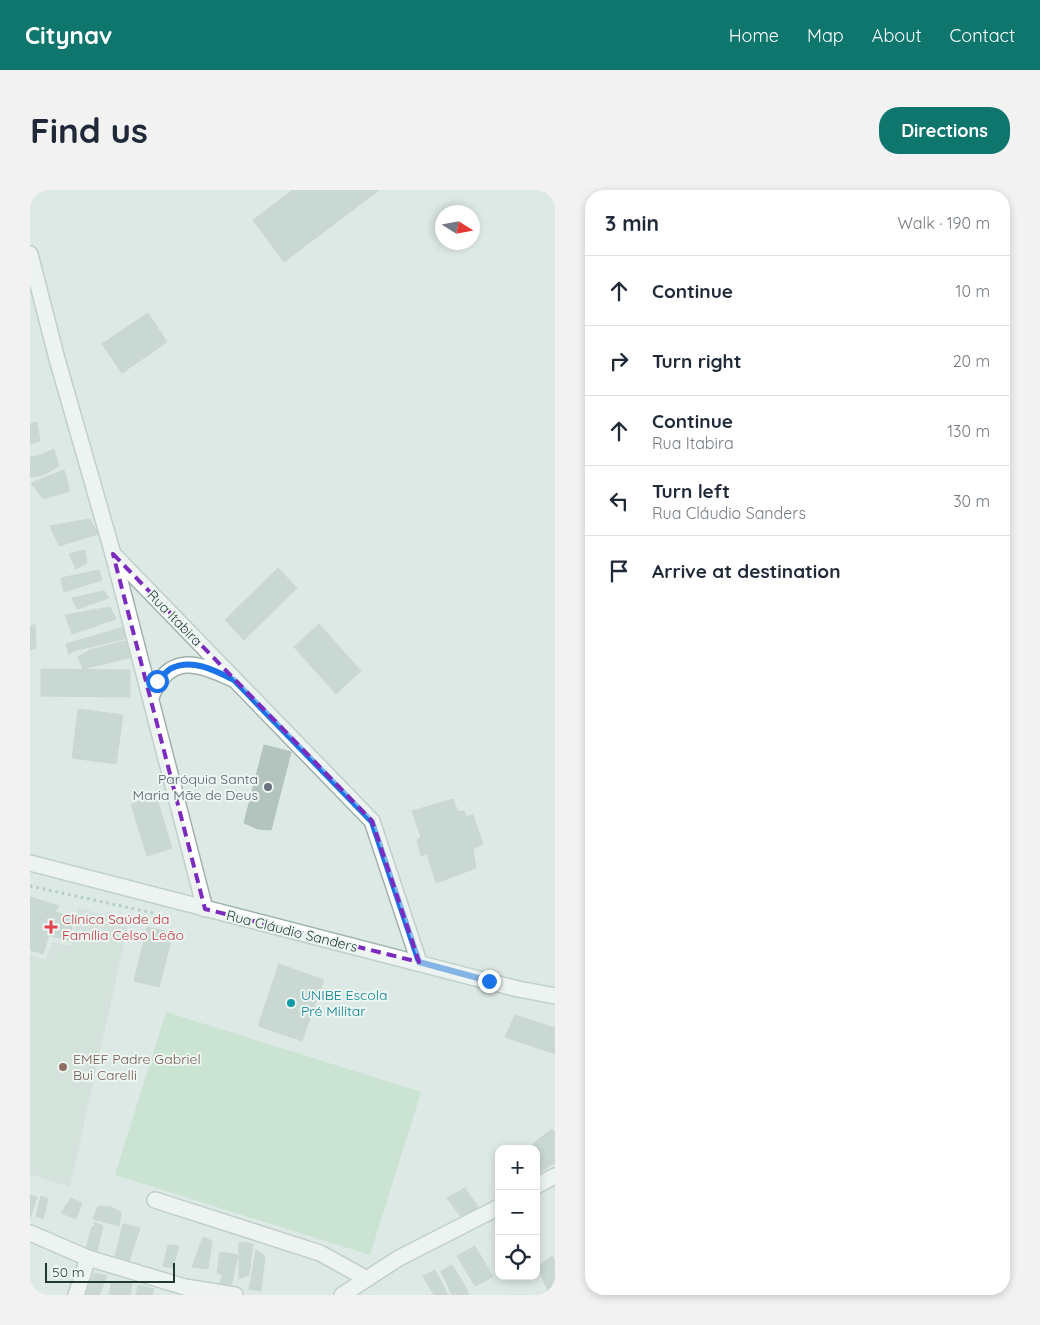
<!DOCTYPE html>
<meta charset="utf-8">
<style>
:root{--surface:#fff;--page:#f2f2f3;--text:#1f2937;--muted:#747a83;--line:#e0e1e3;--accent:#0f766e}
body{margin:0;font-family:Quicksand,sans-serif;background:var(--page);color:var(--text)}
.controls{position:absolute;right:15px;bottom:15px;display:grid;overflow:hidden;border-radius:10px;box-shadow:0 2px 8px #0003}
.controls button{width:45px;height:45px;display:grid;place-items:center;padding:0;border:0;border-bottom:1px solid var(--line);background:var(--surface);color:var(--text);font:25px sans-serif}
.compass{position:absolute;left:405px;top:15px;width:45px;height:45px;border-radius:50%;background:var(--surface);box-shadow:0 2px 8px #0003;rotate:101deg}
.scale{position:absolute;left:15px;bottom:12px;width:130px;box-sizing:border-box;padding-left:5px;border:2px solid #1f3831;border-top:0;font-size:14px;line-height:18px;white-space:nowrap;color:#1f3831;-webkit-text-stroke:4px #edf6f2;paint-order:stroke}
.stop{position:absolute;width:15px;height:15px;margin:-11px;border:4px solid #1a73e8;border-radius:50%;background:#fff}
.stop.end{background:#1a73e8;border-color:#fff;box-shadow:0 1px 5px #0008}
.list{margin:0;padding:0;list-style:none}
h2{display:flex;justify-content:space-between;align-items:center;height:65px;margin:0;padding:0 20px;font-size:21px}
h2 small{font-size:16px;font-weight:400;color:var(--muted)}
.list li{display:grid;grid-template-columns:32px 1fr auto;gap:15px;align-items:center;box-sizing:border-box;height:70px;padding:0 20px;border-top:1px solid var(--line)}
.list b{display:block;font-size:19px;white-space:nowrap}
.list p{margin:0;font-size:16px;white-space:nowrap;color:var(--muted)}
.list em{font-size:16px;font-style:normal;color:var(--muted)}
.icon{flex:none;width:28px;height:28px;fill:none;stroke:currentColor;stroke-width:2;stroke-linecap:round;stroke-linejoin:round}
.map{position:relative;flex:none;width:525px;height:1105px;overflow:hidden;border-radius:20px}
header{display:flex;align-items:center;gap:30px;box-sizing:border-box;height:70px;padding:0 25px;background:var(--accent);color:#fff}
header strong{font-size:24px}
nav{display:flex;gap:28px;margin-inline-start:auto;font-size:18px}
.intro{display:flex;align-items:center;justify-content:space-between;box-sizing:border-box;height:120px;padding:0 30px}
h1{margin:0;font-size:35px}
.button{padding:12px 22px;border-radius:20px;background:var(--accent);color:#fff;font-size:18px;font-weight:700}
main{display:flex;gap:30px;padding:0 30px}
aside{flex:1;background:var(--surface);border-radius:20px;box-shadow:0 2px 8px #0003}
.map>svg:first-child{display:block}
.built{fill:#cbd9d3}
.green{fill:#b5dbbf}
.building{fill:#b2c4bd;stroke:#b0c3bb}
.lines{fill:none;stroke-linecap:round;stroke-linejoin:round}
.minor-casing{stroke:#a0b0ab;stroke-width:18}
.tertiary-casing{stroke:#a0b0ab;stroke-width:18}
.secondary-casing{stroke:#9cb5ac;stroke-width:18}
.path{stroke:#7dad9e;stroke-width:3;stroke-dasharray:2.5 4;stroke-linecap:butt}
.minor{stroke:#fff;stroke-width:15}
.tertiary{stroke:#fff;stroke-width:15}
.secondary{stroke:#fff;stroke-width:15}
.route{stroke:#1a73e8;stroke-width:6}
.marked{fill:none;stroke:#7b2cbf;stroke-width:4;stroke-dasharray:10 6;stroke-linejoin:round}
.worship-dot{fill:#6b7280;stroke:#edf6f2;stroke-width:2}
.health-dot{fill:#e0444e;stroke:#edf6f2;stroke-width:2}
.culture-dot{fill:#0f9aa8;stroke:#edf6f2;stroke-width:2}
.education-dot{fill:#8d6e63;stroke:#edf6f2;stroke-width:2}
.labels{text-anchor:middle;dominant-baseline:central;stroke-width:4;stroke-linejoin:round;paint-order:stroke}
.street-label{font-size:14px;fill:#1f3831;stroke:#edf6f2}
.worship-label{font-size:14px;fill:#5b616d;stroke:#edf6f2;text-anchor:end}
.health-label{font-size:14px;fill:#be3a42;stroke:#edf6f2;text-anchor:start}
.culture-label{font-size:14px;fill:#0d838f;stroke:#edf6f2;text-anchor:start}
.education-label{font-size:14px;fill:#785e54;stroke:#edf6f2;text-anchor:start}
</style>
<header>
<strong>Citynav</strong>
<nav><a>Home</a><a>Map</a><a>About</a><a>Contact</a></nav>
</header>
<div class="intro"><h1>Find us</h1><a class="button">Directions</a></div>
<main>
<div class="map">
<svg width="525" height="1105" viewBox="0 0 525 1105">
<rect width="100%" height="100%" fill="#dde9e4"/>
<polygon class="built" points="49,718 99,731 40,997 0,984 0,765 16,770 22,752 41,756"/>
<polygon class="green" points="136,822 391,902 340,1065 85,985"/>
<g class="building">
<polygon points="263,0 349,0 254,72 223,30"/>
<polygon points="118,123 137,152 92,183 72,154"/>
<polygon points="7,232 10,251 0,254 0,234"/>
<polygon points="24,259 29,276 13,285 0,287 0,267 8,266"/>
<polygon points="34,280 40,301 13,309 1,293"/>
<polygon points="60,329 68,344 29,356 20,336"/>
<polygon points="55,360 57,373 46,379 39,364"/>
<polygon points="248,378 267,398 214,450 195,430"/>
<polygon points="69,380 72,390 34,402 31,388"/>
<polygon points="74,401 79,408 47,419 42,408"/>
<polygon points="80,417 86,429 42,444 35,425"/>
<polygon points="5,434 6,458 0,460 0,437"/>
<polygon points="289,434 331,481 306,504 264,457"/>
<polygon points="97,436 98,448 43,461 39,465 36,454"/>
<polygon points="95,451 102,467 53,479 48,467 60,460"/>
<polygon points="11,479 100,480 100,507 11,506"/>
<polygon points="48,519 93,525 86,574 42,568"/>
<polygon points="234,555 261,562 241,640 228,639 214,633"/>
<polygon points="126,606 142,658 117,666 101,614"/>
<polygon points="423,609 428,622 434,621 436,627 443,625 453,654 443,659 446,678 406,693 397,664 391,666 387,650 391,647 382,621"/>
<polygon points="0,707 29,716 25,722 45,728 38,750 19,745 13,764 0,760"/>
<polygon points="117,737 143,743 129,797 104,791"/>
<polygon points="249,774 294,790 272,851 228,836"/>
<polygon points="485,825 525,838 525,864 475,847"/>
<polygon points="522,939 525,943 525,973 506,984 506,959 496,959"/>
<polygon points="435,998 452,1023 434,1031 417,1008"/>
<polygon points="0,1005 7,1007 0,1028"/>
<polygon points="11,1006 18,1009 13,1029 6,1026"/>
<polygon points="41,1008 52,1013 46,1029 31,1023"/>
<polygon points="68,1016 81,1017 91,1022 89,1036 63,1029"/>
<polygon points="64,1032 73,1036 66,1065 54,1065 62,1037 65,1036"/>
<polygon points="93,1034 110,1038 99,1071 85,1066"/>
<polygon points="173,1047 182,1051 178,1079 162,1077"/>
<polygon points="212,1052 223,1054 219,1085 209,1089 209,1053"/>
<polygon points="138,1055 149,1056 143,1078 133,1076"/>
<polygon points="445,1056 463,1087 445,1096 427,1066"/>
<polygon points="226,1060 235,1066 231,1101 219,1099"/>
<polygon points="190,1062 208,1065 201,1097 189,1094 193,1085 187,1083"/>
<polygon points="522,1066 525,1071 525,1104 520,1105 507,1077"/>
<polygon points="422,1075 434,1094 439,1105 422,1105 411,1081"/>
<polygon points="405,1080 418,1105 404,1105 393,1086"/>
<polygon points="64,1083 77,1086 69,1105 56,1105"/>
<polygon points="82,1091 102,1094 100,1105 79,1105"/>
<polygon points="108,1095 124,1099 122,1105 106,1105"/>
</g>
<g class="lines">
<defs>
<g id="minor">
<polyline points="83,364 175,719"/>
<path d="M121 507C139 463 167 472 203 489"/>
<polyline points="506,996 525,986"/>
<polyline points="125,1010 290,1063 337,1089"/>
<polyline points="0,1043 58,1068 155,1097 205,1105"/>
<polyline points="46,1105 58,1068"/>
<polyline points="312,1105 369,1068 469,1017"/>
</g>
<polyline id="tertiary" points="0,64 27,169 83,364 342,631 389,772"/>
<polyline id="secondary" points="0,673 488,799 525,806"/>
</defs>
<use href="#minor" class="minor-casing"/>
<use href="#tertiary" class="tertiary-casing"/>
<use href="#secondary" class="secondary-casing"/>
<polyline class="path" points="0,696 132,725"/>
<use href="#minor" class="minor"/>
<use href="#tertiary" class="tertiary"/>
<use href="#secondary" class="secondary"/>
</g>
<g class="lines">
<path class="route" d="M127 491C132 487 137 480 142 478 163 468 186 481 204 490L342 632 389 772 459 791"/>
</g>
<path d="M0 0H525V1105H0ZM83 364 342 631 389 772 175 719Z" fill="#dde9e4" fill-opacity=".55" fill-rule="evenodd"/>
<path class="marked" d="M83 364 342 631 389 772 175 719Z"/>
<circle class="worship-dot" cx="238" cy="597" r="5"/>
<path class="health-dot" d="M18.5 729.5h5v5h5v5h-5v5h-5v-5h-5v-5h5z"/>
<circle class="culture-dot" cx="261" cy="813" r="5"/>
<circle class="education-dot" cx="33" cy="877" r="5"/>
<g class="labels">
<g class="street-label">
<text transform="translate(145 428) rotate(46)">Rua Itabira</text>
<text transform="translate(262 741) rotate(14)">Rua Cláudio Sanders</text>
</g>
<g class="worship-label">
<text x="228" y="589">Paróquia Santa<tspan x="228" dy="16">Maria Mãe de Deus</tspan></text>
</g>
<g class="health-label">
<text x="32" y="729">Clínica Saúde da<tspan x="32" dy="16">Família Celso Leão</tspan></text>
</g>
<g class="culture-label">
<text x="271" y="805">UNIBE Escola<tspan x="271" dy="16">Pré Militar</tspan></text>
</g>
<g class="education-label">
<text x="43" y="869">EMEF Padre Gabriel<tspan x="43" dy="16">Bui Carelli</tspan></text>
</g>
</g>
</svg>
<div class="controls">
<button>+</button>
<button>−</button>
<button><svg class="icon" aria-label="locate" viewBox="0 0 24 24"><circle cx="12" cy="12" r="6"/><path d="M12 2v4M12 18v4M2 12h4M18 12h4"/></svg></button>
</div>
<svg class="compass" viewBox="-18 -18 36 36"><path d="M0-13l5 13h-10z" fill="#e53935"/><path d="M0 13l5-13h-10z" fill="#747a83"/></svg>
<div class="scale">50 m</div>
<div class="stop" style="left:127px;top:491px"></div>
<div class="stop end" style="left:459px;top:791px"></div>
</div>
<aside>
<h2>3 min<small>Walk · 190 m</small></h2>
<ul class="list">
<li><svg class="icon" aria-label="ahead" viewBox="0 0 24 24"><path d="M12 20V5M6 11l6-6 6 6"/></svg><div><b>Continue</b></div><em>10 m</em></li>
<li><svg class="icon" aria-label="right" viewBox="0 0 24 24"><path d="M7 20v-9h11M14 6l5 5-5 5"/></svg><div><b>Turn right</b></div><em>20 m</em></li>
<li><svg class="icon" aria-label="ahead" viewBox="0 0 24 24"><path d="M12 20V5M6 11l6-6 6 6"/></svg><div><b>Continue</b><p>Rua Itabira</p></div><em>130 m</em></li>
<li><svg class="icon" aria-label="left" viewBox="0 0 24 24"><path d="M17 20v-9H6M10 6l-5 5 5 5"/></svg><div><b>Turn left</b><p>Rua Cláudio Sanders</p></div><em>30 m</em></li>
<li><svg class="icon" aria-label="arrive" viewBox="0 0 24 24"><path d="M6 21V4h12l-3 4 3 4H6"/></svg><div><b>Arrive at destination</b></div></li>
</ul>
</aside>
</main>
